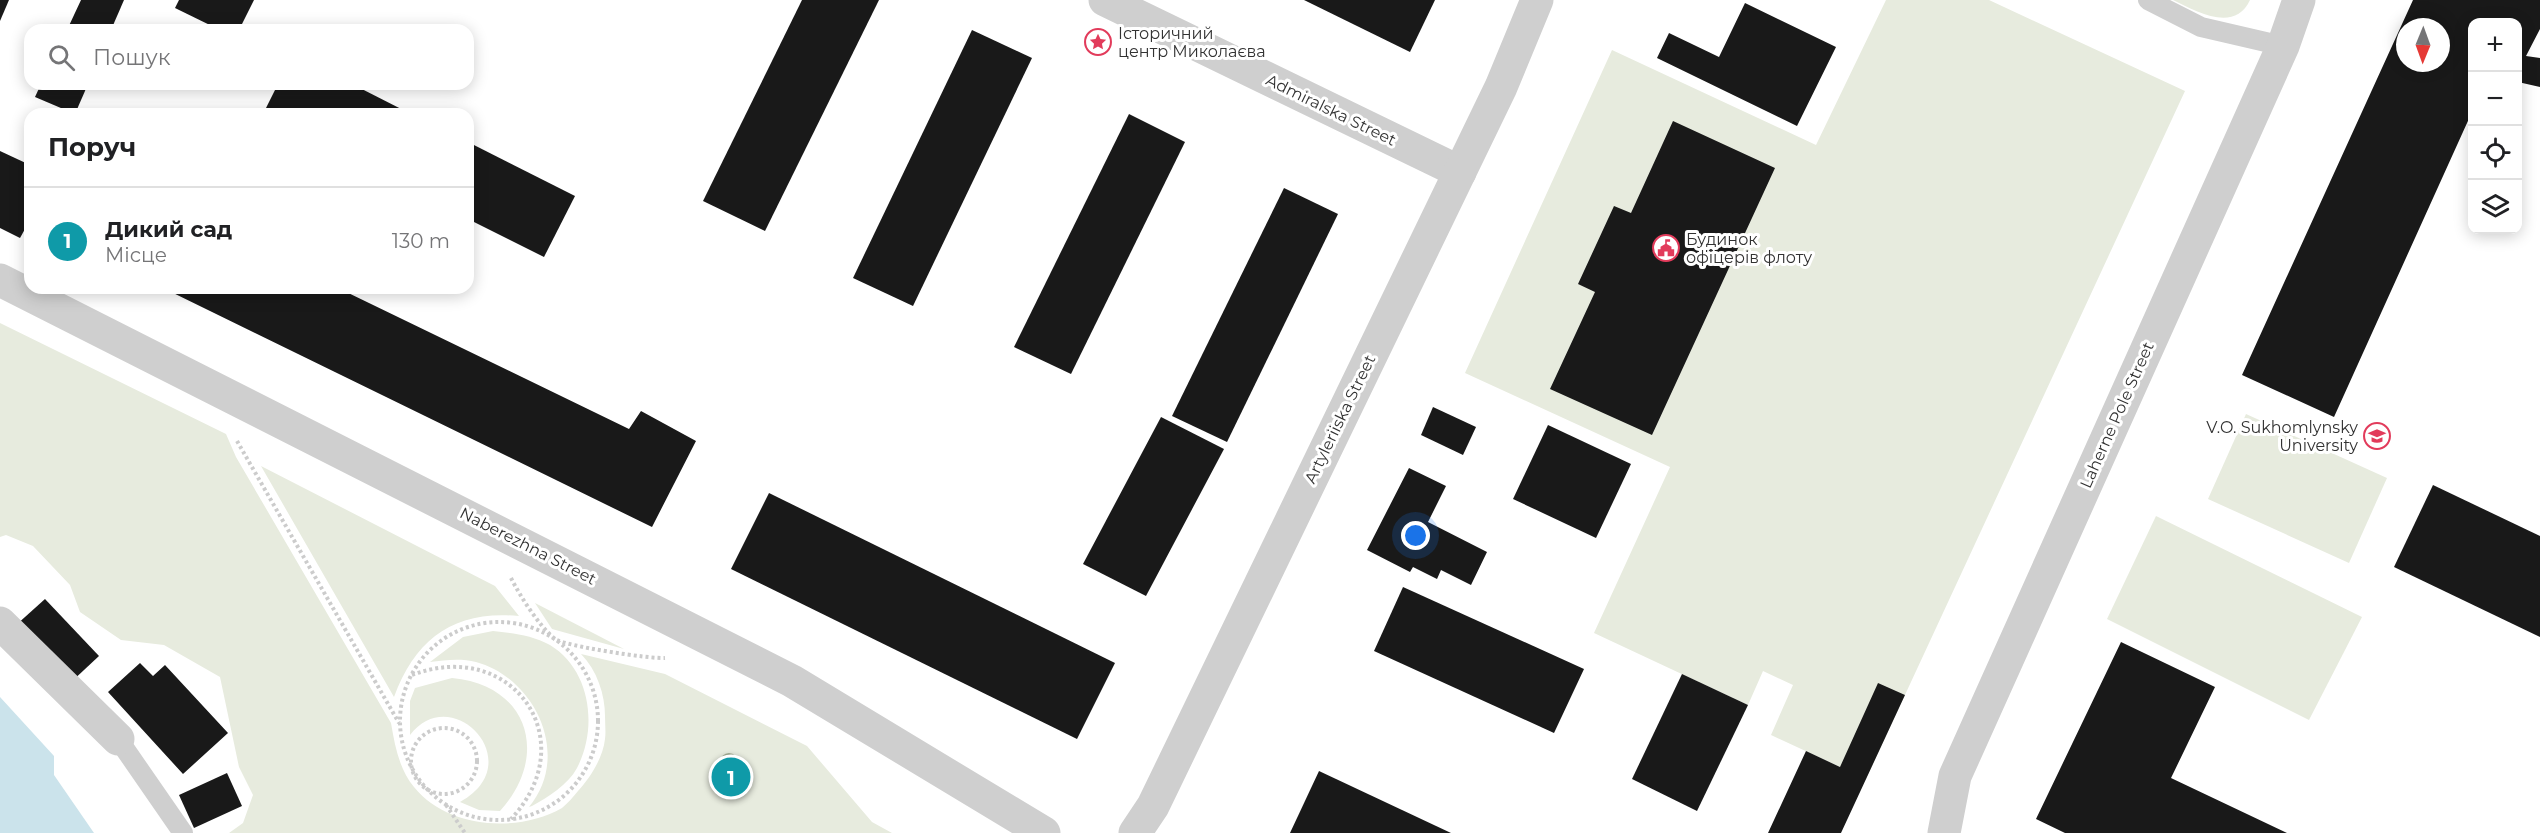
<!DOCTYPE html>
<html lang="uk">
<meta charset="utf-8">
<style>
:root{--surface:#fff;--page:#f6f6f6;--text:#202124;--muted:#757577;--line:#e0e0e0;--accent:#e23b5b}
body{margin:0;font-family:Montserrat,sans-serif;background:var(--page);color:var(--text)}
.controls{position:absolute;right:18px;top:18px;display:grid;overflow:hidden;border-radius:12px;box-shadow:0 3px 15px #0003}
.controls button{width:54px;height:54px;display:grid;place-items:center;padding:0;border:0;border-bottom:2px solid var(--line);background:var(--surface);color:var(--text);font:30px sans-serif}
.compass{position:absolute;left:2396px;top:18px;width:54px;height:54px;border-radius:50%;background:var(--surface);box-shadow:0 3px 15px #0003;rotate:181deg}
.you{position:absolute;left:1416px;top:536px;width:21px;height:21px;margin:-15px;border:4px solid #fff;border-radius:50%;background:#1a73e8;box-shadow:0 0 0 9px #1a73e833}
.badge{display:grid;place-items:center;width:39px;height:39px;border-radius:50%;background:var(--accent);color:#fff;font-size:20px;font-weight:700}
.pin{position:absolute;translate:-50% -50%;border:3px solid #fff;box-shadow:0 2px 6px #0006}
.list{margin:0;padding:0;list-style:none}
h2{display:flex;justify-content:space-between;align-items:center;height:78px;margin:0;padding:0 24px;font-size:26px}
h2 small{font-size:20px;font-weight:400;color:var(--muted)}
.list li{display:grid;grid-template-columns:39px 1fr auto;gap:18px;align-items:center;box-sizing:border-box;height:108px;padding:0 24px;border-top:2px solid var(--line)}
.list b{display:block;font-size:22px;white-space:nowrap}
.list p{margin:0;font-size:20px;white-space:nowrap;color:var(--muted)}
.list em{font-size:20px;font-style:normal;color:var(--muted)}
.icon{flex:none;width:33px;height:33px;fill:none;stroke:currentColor;stroke-width:2;stroke-linecap:round;stroke-linejoin:round}
.map{position:relative;flex:none;width:2540px;height:833px;overflow:hidden}
.search{position:absolute;background:var(--surface);box-shadow:0 3px 15px #0003;left:24px;top:24px;width:450px;height:66px;display:flex;align-items:center;gap:15px;box-sizing:border-box;padding:0 21px;border-radius:18px;color:var(--muted);font-size:22px}
.panel{position:absolute;background:var(--surface);box-shadow:0 3px 15px #0003;left:24px;top:108px;width:450px;height:186px;border-radius:18px}
.map>svg:first-child{display:block}
.green{fill:#e7ebde}
.water{fill:#cbe3eb}
.building{fill:#191919;fill-rule:evenodd}
.lines{fill:none;stroke-linecap:round;stroke-linejoin:round}
.path{stroke:#ccc;stroke-width:4;stroke-dasharray:3 3;stroke-linecap:butt}
.service{stroke:#cfcfcf;stroke-width:20}
.minor{stroke:#cfcfcf;stroke-width:33}
.tree{fill:#a5af95}
.labels{text-anchor:middle;dominant-baseline:central;stroke-width:6;stroke-linejoin:round;paint-order:stroke}
.poi-label{font-size:16px;fill:#323232;stroke:#fff;text-anchor:start}
.street-label{font-size:16px;fill:#323232;stroke:#fff}
</style>
<div class="map">
<svg width="2540" height="833" viewBox="0 0 2540 833">
<rect width="100%" height="100%" fill="#fff"/>
<g class="green">
<polygon points="1886,0 1989,0 2185,91 1866,779 1771,735 1793,685 1763,671 1748,705 1594,633 1670,467 1465,373 1612,50 1816,145"/>
<path d="M2173 0H2250C2235 33 2197 12 2173 0Z"/>
<path d="M0 323 226 434 236 457 391 723C395 746 399 769 414 787 448 829 518 833 562 808 568 803 573 797 578 791 590 778 603 758 605 739 606 732 605 724 605 716 605 695 597 670 581 654L665 674 807 746 872 822 892 833H229L243 823 253 795 239 767 220 677 164 645 121 640 80 612 70 585 33 546 6 535 0 537Z"/>
<polygon points="2246,414 2387,478 2349,563 2208,499"/>
<path d="M261 466 495 586 519 616C454 610 416 638 394 697Z"/>
<polygon points="2156,516 2362,617 2309,720 2107,619"/>
<polygon points="535,603 624,649 552,629"/>
<path d="M493 631C513 633 532 635 550 645 591 670 598 728 577 768 568 785 548 797 532 806L529 807C572 755 535 678 476 662 461 658 445 660 430 662L463 637Z"/>
<path d="M452 678C529 685 550 756 500 811L479 810 460 802C531 763 452 680 410 735V701L415 688Z"/>
</g>
<polygon class="water" points="0,697 54,756 54,775 94,833 0,833"/>
<g class="building">
<polygon points="0,0 9,0 0,21"/>
<polygon points="81,0 124,0 111,30 67,30"/>
<polygon points="179,0 254,0 239,30 220,30 175,8"/>
<polygon points="802,0 879,0 765,231 703,201"/>
<polygon points="1304,0 1435,0 1410,52"/>
<path d="M2413 0H2540V29L2526 56 2540 58V87L2518 82V22H2472V112L2334 417 2242 375ZM2405 27H2441V63H2405Z"/>
<polygon points="1745,3 1836,47 1797,126 1657,58 1669,33 1719,57"/>
<polygon points="972,30 1032,58 913,306 853,278"/>
<polygon points="41,84 88,84 75,114 35,97"/>
<polygon points="278,84 352,84 411,114 263,114"/>
<polygon points="1129,114 1185,142 1071,374 1014,347"/>
<polygon points="1673,121 1775,168 1652,435 1550,389 1595,292 1578,284 1614,206 1631,213"/>
<polygon points="468,142 575,196 544,257 468,219"/>
<polygon points="0,151 30,165 30,220 20,238 0,228"/>
<polygon points="1284,188 1338,214 1227,442 1172,416"/>
<polygon points="163,288 338,288 629,429 641,411 696,441 652,527"/>
<polygon points="1433,407 1476,427 1463,455 1421,435"/>
<polygon points="1161,417 1224,449 1146,596 1083,564"/>
<polygon points="1548,425 1631,464 1596,538 1513,499"/>
<polygon points="1409,468 1446,486 1428,522 1487,552 1471,585 1441,570 1437,579 1413,567 1410,572 1367,550"/>
<polygon points="2433,485 2540,536 2540,637 2394,567"/>
<polygon points="769,493 1115,663 1077,739 731,569"/>
<polygon points="1403,587 1584,669 1554,733 1374,651"/>
<polygon points="45,599 99,656 69,684 15,626"/>
<polygon points="2121,642 2215,687 2171,778 2287,833 2065,833 2036,819"/>
<polygon points="140,663 153,676 165,665 228,733 183,774 108,692"/>
<polygon points="1682,674 1748,705 1697,811 1632,779"/>
<polygon points="1878,683 1905,695 1841,833 1768,833 1806,751 1840,767"/>
<polygon points="1319,771 1451,833 1290,833"/>
<polygon points="227,773 242,806 194,828 179,795"/>
</g>
<g class="lines">
<g class="path">
<polyline points="237,441 399,723"/>
<path d="M511 578C520 596 539 626 555 639 565 646 649 659 665 658"/>
<circle cx="499" cy="721" r="99"/>
<path d="M412 675C512 637 585 740 511 819"/>
<circle cx="444" cy="761" r="33"/>
<polyline points="446,805 465,833"/>
</g>
<g class="service">
<polyline points="2148,0 2201,27 2283,46"/>
<polyline points="118,739 183,833"/>
</g>
<g class="minor">
<polyline points="1105,0 1460,172"/>
<polyline points="0,280 792,681 1044,833"/>
<polyline points="0,623 118,739"/>
<polyline points="1135,833 1153,806 1501,87 1537,0"/>
<polyline points="1944,833 1955,776 2283,46 2299,0"/>
</g>
</g>
<circle class="tree" cx="729" cy="762" r="9"/>
<defs>
<symbol id="sight-ring" viewBox="-11 -11 22 22"><circle r="9.5" fill="#fff" stroke="#e23b5b" stroke-width="1.5"/><path d="M0-6L1.8-2.2L6-1.7L2.9 1.2L3.7 5.4L0 3.3L-3.7 5.4L-2.9 1.2L-6-1.7L-1.8-2.2Z" fill="#e23b5b"/></symbol>
<symbol id="civic-ring" viewBox="-11 -11 22 22"><circle r="9.5" fill="#fff" stroke="#e23b5b" stroke-width="1.5"/><path d="M-.6-6.5H3V-4.5H.6V-3L4-1V1h2V6H-6V1h2V-1L-.6-3ZM-1.2 2.5V6h2.4V2.5Z" fill="#e23b5b"/></symbol>
<symbol id="university-ring" viewBox="-11 -11 22 22"><circle r="9.5" fill="#fff" stroke="#e23b5b" stroke-width="1.5"/><path d="M0-5L7-2L0 1L-7-2ZM-4 1L0 2.5L4 1V4Q0 6-4 4Z" fill="#e23b5b"/></symbol>
</defs>
<g fill-rule="evenodd">
<use href="#sight-ring" x="1083" y="27" width="30" height="30"/>
<use href="#civic-ring" x="1651" y="233" width="30" height="30"/>
<use href="#university-ring" x="2362" y="421" width="30" height="30"/>
</g>
<g class="labels">
<g class="poi-label">
<text x="1118" y="33">Історичний<tspan x="1118" dy="18">центр Миколаєва</tspan></text>
<text x="1686" y="239">Будинок<tspan x="1686" dy="18">офіцерів флоту</tspan></text>
<text x="2358" y="427" text-anchor="end">V.O. Sukhomlynsky<tspan x="2358" dy="18">University</tspan></text>
</g>
<g class="street-label">
<text transform="translate(1331 110) rotate(26)">Admiralska Street</text>
<text transform="translate(2117 415) rotate(-66)">Laherne Pole Street</text>
<text transform="translate(1340 419) rotate(-64)">Artyleriiska Street</text>
<text transform="translate(528 546) rotate(27)">Naberezhna Street</text>
</g>
</g>
</svg>
<div class="controls">
<button>+</button>
<button>−</button>
<button><svg class="icon" aria-label="locate" viewBox="0 0 24 24"><circle cx="12" cy="12" r="6"/><path d="M12 2v4M12 18v4M2 12h4M18 12h4"/></svg></button>
<button><svg class="icon" aria-label="layers" viewBox="0 0 24 24"><path d="M12 4l9 5-9 5-9-5zM3 14l9 5 9-5"/></svg></button>
</div>
<svg class="compass" viewBox="-18 -18 36 36"><path d="M0-13l5 13h-10z" fill="#e53935"/><path d="M0 13l5-13h-10z" fill="#757577"/></svg>
<div class="you"></div>
<div class="pin badge" style="left:731px;top:777px;background:#0f9aa8">1</div>
<div class="search"><svg class="icon" aria-label="search" viewBox="0 0 24 24"><circle cx="10" cy="10" r="6"/><path d="M15 15l6 6"/></svg>Пошук</div>
<section class="panel">
<h2>Поруч<small></small></h2>
<ul class="list">
<li><span class="badge" style="background:#0f9aa8">1</span><div><b>Дикий сад</b><p>Місце</p></div><em>130 m</em></li>
</ul>
</section>
</div>
